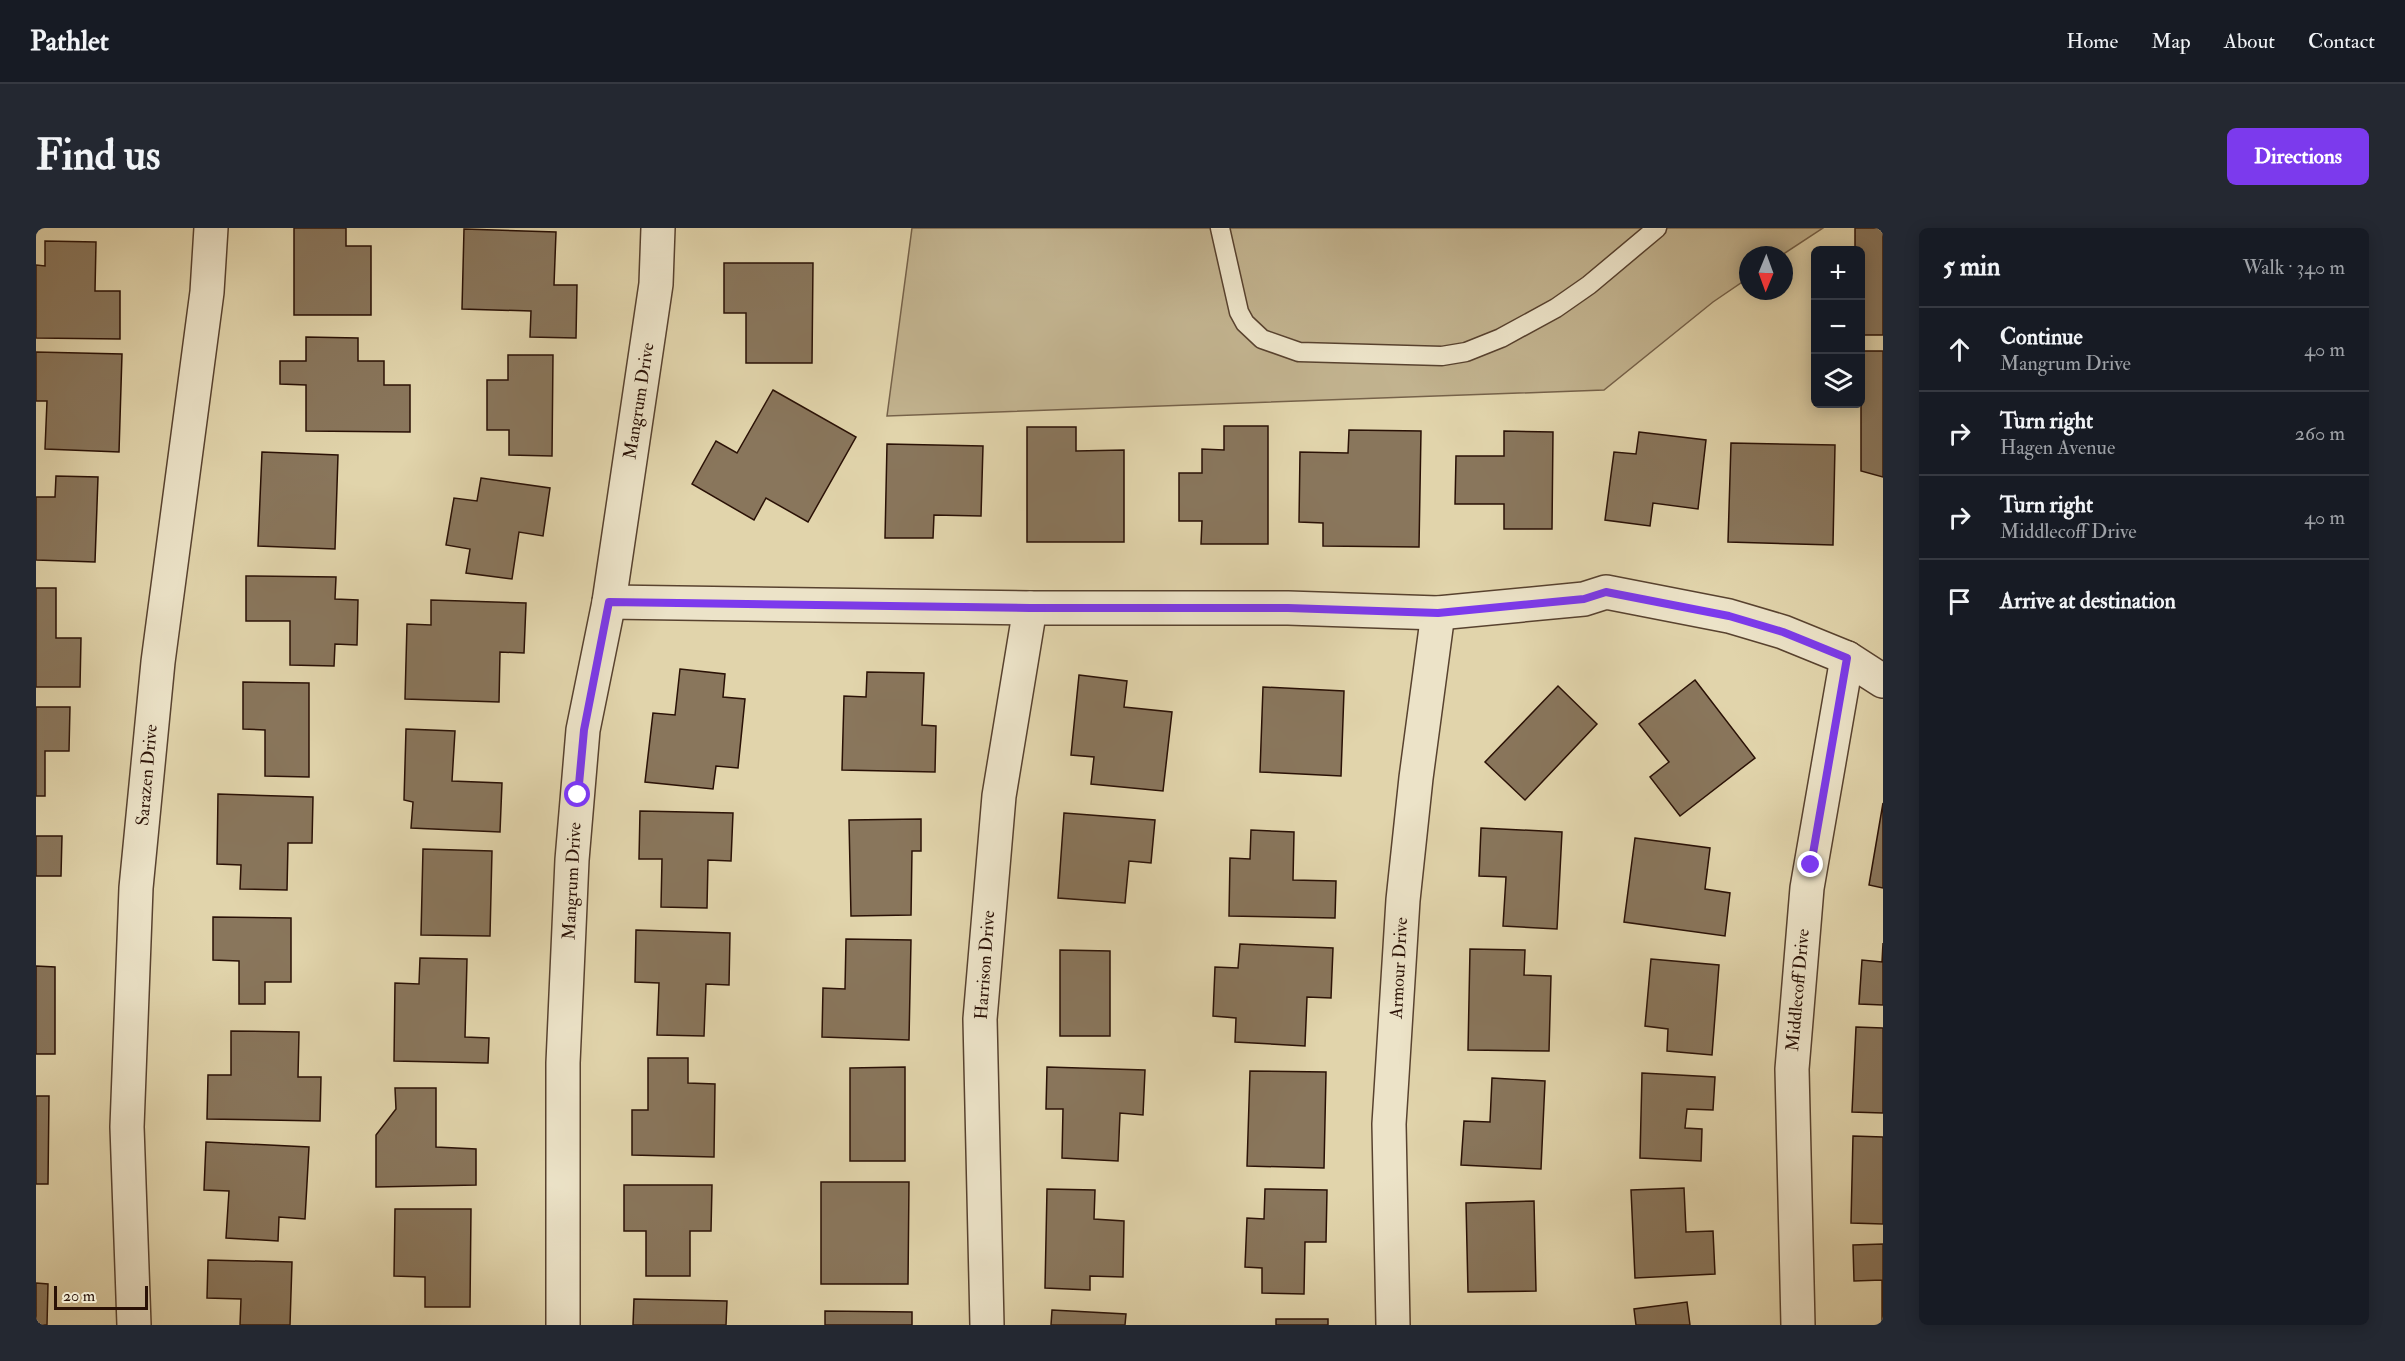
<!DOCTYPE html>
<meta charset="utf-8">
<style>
:root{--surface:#171b24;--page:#242831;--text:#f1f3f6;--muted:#9ea1a6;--line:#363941;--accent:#7c3aed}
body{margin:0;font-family:"IM FELL Double Pica",serif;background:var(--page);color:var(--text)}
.controls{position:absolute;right:18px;top:18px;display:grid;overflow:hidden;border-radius:9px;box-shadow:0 3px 15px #0003}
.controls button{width:54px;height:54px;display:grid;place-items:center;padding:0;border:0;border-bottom:2px solid var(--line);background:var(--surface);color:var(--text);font:30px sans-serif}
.compass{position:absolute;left:1703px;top:18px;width:54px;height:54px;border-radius:50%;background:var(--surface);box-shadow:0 3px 15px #0003;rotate:181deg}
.scale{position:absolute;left:18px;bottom:15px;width:94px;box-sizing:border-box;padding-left:6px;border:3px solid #2a1106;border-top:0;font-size:16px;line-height:21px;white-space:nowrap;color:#2a1106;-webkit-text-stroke:4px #ece3c8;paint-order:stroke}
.stop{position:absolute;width:18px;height:18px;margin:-14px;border:4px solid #7c3aed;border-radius:50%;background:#fff}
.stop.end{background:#7c3aed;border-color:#fff;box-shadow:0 2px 6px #0008}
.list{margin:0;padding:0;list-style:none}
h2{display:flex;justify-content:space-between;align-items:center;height:78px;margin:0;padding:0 24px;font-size:26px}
h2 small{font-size:20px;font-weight:400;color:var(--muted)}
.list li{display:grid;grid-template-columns:39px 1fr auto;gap:18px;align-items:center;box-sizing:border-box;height:84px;padding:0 24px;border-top:2px solid var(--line)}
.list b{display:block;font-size:22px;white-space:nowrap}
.list p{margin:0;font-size:20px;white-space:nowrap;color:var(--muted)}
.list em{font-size:20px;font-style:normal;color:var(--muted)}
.icon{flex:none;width:33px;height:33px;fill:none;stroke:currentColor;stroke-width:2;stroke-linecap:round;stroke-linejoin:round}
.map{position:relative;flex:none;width:1847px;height:1097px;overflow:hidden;border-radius:9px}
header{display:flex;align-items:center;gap:36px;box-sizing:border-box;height:84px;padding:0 30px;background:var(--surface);border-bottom:2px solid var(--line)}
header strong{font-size:28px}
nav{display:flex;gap:33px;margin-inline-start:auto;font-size:21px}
.intro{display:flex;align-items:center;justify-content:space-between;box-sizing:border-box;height:144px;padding:0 36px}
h1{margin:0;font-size:42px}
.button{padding:15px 27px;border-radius:9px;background:var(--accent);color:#fff;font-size:21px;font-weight:700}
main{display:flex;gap:36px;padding:0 36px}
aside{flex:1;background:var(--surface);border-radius:9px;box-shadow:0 3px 15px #0003}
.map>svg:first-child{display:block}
.green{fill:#c2b38f;stroke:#76624a;stroke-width:1.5}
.building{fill:#89765c;stroke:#2a1106;stroke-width:1.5}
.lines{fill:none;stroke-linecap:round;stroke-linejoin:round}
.lane-casing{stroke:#58422f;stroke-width:21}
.street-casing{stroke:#58422f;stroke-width:36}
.lane{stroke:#ece3c8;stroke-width:18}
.street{stroke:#ece3c8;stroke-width:33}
.route{stroke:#7c3aed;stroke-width:8}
.labels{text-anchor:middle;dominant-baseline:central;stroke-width:6;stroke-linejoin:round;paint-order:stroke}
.street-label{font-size:18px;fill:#2a1106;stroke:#ece3c8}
</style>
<header>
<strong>Pathlet</strong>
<nav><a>Home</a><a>Map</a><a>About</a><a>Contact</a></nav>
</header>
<div class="intro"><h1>Find us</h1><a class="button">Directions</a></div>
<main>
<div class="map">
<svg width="1847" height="1097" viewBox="0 0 1847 1097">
<rect width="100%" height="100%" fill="#e1d4ab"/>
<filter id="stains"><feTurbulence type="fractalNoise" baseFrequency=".00333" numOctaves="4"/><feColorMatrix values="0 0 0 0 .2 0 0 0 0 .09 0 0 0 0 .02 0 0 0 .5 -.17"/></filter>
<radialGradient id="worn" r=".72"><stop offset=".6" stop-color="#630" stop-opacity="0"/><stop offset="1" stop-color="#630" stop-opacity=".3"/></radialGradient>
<polygon class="green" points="876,0 1787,0 1746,27 1712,27 1712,50 1677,74 1568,162 851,188"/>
<g class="building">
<polygon points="258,0 310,0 310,18 335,18 335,87 258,87"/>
<polygon points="1819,0 1847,0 1847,107 1824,107 1824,22 1819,22"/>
<polygon points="428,1 520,4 518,57 541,57 540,110 494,109 495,83 426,81"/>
<polygon points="9,13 60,14 59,63 84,63 84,111 0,110 0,37 9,38"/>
<polygon points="688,35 777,35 776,135 710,135 710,85 688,85"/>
<polygon points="270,109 322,110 322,133 348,133 348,157 374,157 374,204 270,203 270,157 244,156 244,133 270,133"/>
<polygon points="1825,123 1847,123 1847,249 1825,243"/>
<polygon points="0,124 86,126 83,224 9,221 11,173 0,173"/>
<polygon points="472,127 517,127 516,228 473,227 473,202 451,202 451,152 472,152"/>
<polygon points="737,162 820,209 772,294 730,270 718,292 656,256 680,213 701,225"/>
<polygon points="1188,198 1232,198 1232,316 1165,316 1166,293 1143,293 1143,245 1166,245 1166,221 1188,222"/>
<polygon points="991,199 1040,199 1040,223 1088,222 1088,314 991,314"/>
<polygon points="1313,202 1385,203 1383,319 1287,318 1287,295 1263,294 1264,224 1312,225"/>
<polygon points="1468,203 1517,204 1516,301 1468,301 1468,276 1419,276 1420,228 1468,228"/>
<polygon points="1603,204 1670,212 1662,281 1617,275 1614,298 1569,292 1578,224 1600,226"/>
<polygon points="1695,215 1799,217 1797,317 1692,314"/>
<polygon points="851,216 947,218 945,288 898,287 897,310 849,310"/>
<polygon points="226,224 302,227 299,321 222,318"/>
<polygon points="20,248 62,249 59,334 0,332 0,269 19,269"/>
<polygon points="445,250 514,260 507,308 483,304 476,351 430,345 434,321 410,317 418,270 441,273"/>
<polygon points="210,348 300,349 299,371 322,372 321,417 299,416 298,438 254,437 254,393 210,393"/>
<polygon points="0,360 20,360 20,410 45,410 44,459 0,459"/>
<polygon points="395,372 490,375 488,425 464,424 463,474 369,471 371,396 395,397"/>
<polygon points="644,441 689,446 687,469 709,471 702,540 680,538 677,561 609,554 617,485 639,487"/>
<polygon points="831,444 888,445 886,497 900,498 899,544 806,542 808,468 830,469"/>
<polygon points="1043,447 1091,453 1088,479 1136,484 1127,563 1055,556 1058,529 1035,527"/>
<polygon points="1659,452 1719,530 1644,588 1614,549 1633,534 1603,496"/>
<polygon points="207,454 273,455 273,549 229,548 229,502 207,501"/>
<polygon points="1522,458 1561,496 1489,572 1449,534"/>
<polygon points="1227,459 1308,463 1305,548 1224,544"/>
<polygon points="0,479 34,479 33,523 9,523 9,568 0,568"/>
<polygon points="370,501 419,503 416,553 466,555 464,604 375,600 377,574 368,572"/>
<polygon points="182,566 277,569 276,615 252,615 251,662 204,661 205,637 181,636"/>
<polygon points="1847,575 1847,660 1833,657"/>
<polygon points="604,583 697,585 695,633 672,632 671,680 625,679 626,631 603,631"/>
<polygon points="1028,585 1119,592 1115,635 1093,633 1089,675 1022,670"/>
<polygon points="885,591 885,623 876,623 875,687 815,688 813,592"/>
<polygon points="1445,600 1526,604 1521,701 1467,698 1470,649 1443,648"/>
<polygon points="1215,602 1258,604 1257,652 1300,653 1299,690 1193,688 1194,630 1214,631"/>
<polygon points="0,608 26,608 25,648 0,648"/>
<polygon points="1599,610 1674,620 1669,661 1694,665 1689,708 1588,694"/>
<polygon points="387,621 456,623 454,708 385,707"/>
<polygon points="177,689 255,690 255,754 229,754 229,776 203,776 203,733 177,732"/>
<polygon points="600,702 694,705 693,757 670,756 668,808 621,807 623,755 599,754"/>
<polygon points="810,711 875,712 873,812 786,809 787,760 809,761"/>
<polygon points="1847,715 1847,777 1823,776 1826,732 1846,734"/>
<polygon points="1204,716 1297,720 1295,770 1271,769 1269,818 1199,814 1200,790 1177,788 1179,739 1202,740"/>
<polygon points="1434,721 1489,722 1488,747 1515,748 1513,823 1432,822"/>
<polygon points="1024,722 1074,723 1074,808 1024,808"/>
<polygon points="384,730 431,731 429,809 453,810 452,835 358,833 359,755 383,756"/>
<polygon points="1615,731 1683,737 1676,827 1631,823 1632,801 1609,798"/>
<polygon points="0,738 19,739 19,826 0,826"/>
<polygon points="1820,799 1847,800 1847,885 1816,884"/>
<polygon points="195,803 263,804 262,849 285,849 284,893 171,891 172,847 195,847"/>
<polygon points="612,830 652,830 652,855 679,856 678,929 596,927 596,882 612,882"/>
<polygon points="869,839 869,933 814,933 814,840"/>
<polygon points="1011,839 1109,842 1107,887 1084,885 1082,933 1026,930 1027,881 1010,881"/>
<polygon points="1214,843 1290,844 1288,940 1211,938"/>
<polygon points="1606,845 1679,849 1677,882 1651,881 1649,900 1666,901 1665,933 1604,930"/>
<polygon points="1456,850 1509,853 1505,941 1425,937 1428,893 1454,894"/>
<polygon points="359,860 400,860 400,919 440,921 440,957 340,959 340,907 360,881"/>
<polygon points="0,868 13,868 12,956 0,956"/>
<polygon points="1817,908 1847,909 1847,996 1815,995"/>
<polygon points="170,914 273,919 269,991 243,989 242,1013 190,1010 193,963 168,962"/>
<polygon points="785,954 873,954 872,1056 785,1056"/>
<polygon points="588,957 676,957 675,1003 654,1003 654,1048 610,1048 610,1003 588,1003"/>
<polygon points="1648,960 1650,1004 1677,1003 1679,1046 1599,1050 1595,962"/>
<polygon points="1011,961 1059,962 1058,991 1088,993 1087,1049 1054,1048 1054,1062 1009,1060"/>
<polygon points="1229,961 1291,962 1290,1014 1269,1014 1268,1066 1226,1065 1226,1040 1209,1039 1211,990 1228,991"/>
<polygon points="1498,973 1500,1063 1432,1064 1430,975"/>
<polygon points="359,981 435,981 434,1079 389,1079 389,1049 358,1048"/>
<polygon points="1847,1016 1847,1097 1846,1097 1846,1052 1818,1053 1817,1017"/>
<polygon points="172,1032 256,1034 254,1097 204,1097 205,1071 171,1070"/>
<polygon points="0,1055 12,1056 11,1097 0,1097"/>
<polygon points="598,1071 691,1073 690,1097 597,1097"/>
<polygon points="1651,1074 1654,1097 1600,1097 1598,1081"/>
<polygon points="1016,1082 1090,1086 1089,1097 1015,1097"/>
<polygon points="789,1083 876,1084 876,1097 789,1097"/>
<rect x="1240" y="1091" width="52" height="6"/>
</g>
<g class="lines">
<defs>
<polyline id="lane" points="1184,0 1203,84 1209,95 1226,111 1263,124 1406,128 1430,124 1465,110 1520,80 1553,57 1621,0"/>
<g id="street">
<polyline points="573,374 994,380 1252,380 1402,385 1548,371 1570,364 1693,388 1747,404 1811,430 1847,453"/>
<polyline points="98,1097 91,899 100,660 122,434 171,64 175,0"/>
<polyline points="527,1097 527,835 536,632 547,502 573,374 620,56 622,0"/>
<polyline points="951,1097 944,791 963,568 994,380"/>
<polyline points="1357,1097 1353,896 1367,672 1380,550 1402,385"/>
<polyline points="1762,1097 1756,841 1771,660 1811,430"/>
</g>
</defs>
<use href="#lane" class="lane-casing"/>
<use href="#street" class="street-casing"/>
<use href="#lane" class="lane"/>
<use href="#street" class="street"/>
</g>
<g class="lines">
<polyline class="route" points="542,567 548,502 573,374 994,380 1252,380 1402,385 1548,371 1570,364 1693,388 1747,404 1811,430 1775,637"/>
</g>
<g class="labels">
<g class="street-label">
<text transform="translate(603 173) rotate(-81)">Mangrum Drive</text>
<text transform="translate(111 547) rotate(-85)">Sarazen Drive</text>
<text transform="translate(536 653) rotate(-87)">Mangrum Drive</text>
<text transform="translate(949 737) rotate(-86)">Harrison Drive</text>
<text transform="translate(1363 740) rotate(-87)">Armour Drive</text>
<text transform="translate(1762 762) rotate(-85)">Middlecoff Drive</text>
</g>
</g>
<rect width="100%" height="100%" filter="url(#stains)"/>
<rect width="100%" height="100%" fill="url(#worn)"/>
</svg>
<div class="controls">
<button>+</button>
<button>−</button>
<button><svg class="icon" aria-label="layers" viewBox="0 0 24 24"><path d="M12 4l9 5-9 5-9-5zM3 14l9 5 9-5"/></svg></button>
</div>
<svg class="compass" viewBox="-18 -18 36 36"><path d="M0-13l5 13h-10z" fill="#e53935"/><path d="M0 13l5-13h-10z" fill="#9ea1a6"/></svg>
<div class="scale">20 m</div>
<div class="stop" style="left:542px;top:567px"></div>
<div class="stop end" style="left:1775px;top:637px"></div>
</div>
<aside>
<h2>5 min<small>Walk · 340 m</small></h2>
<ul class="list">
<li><svg class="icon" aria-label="ahead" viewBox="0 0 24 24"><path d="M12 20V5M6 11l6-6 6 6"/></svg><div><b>Continue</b><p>Mangrum Drive</p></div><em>40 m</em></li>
<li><svg class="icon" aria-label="right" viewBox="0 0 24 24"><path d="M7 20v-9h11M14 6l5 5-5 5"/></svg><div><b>Turn right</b><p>Hagen Avenue</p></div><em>260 m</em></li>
<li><svg class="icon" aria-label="right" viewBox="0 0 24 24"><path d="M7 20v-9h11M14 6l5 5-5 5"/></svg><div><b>Turn right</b><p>Middlecoff Drive</p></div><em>40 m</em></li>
<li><svg class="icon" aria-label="arrive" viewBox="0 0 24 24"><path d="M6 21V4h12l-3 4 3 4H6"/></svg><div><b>Arrive at destination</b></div></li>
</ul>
</aside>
</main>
